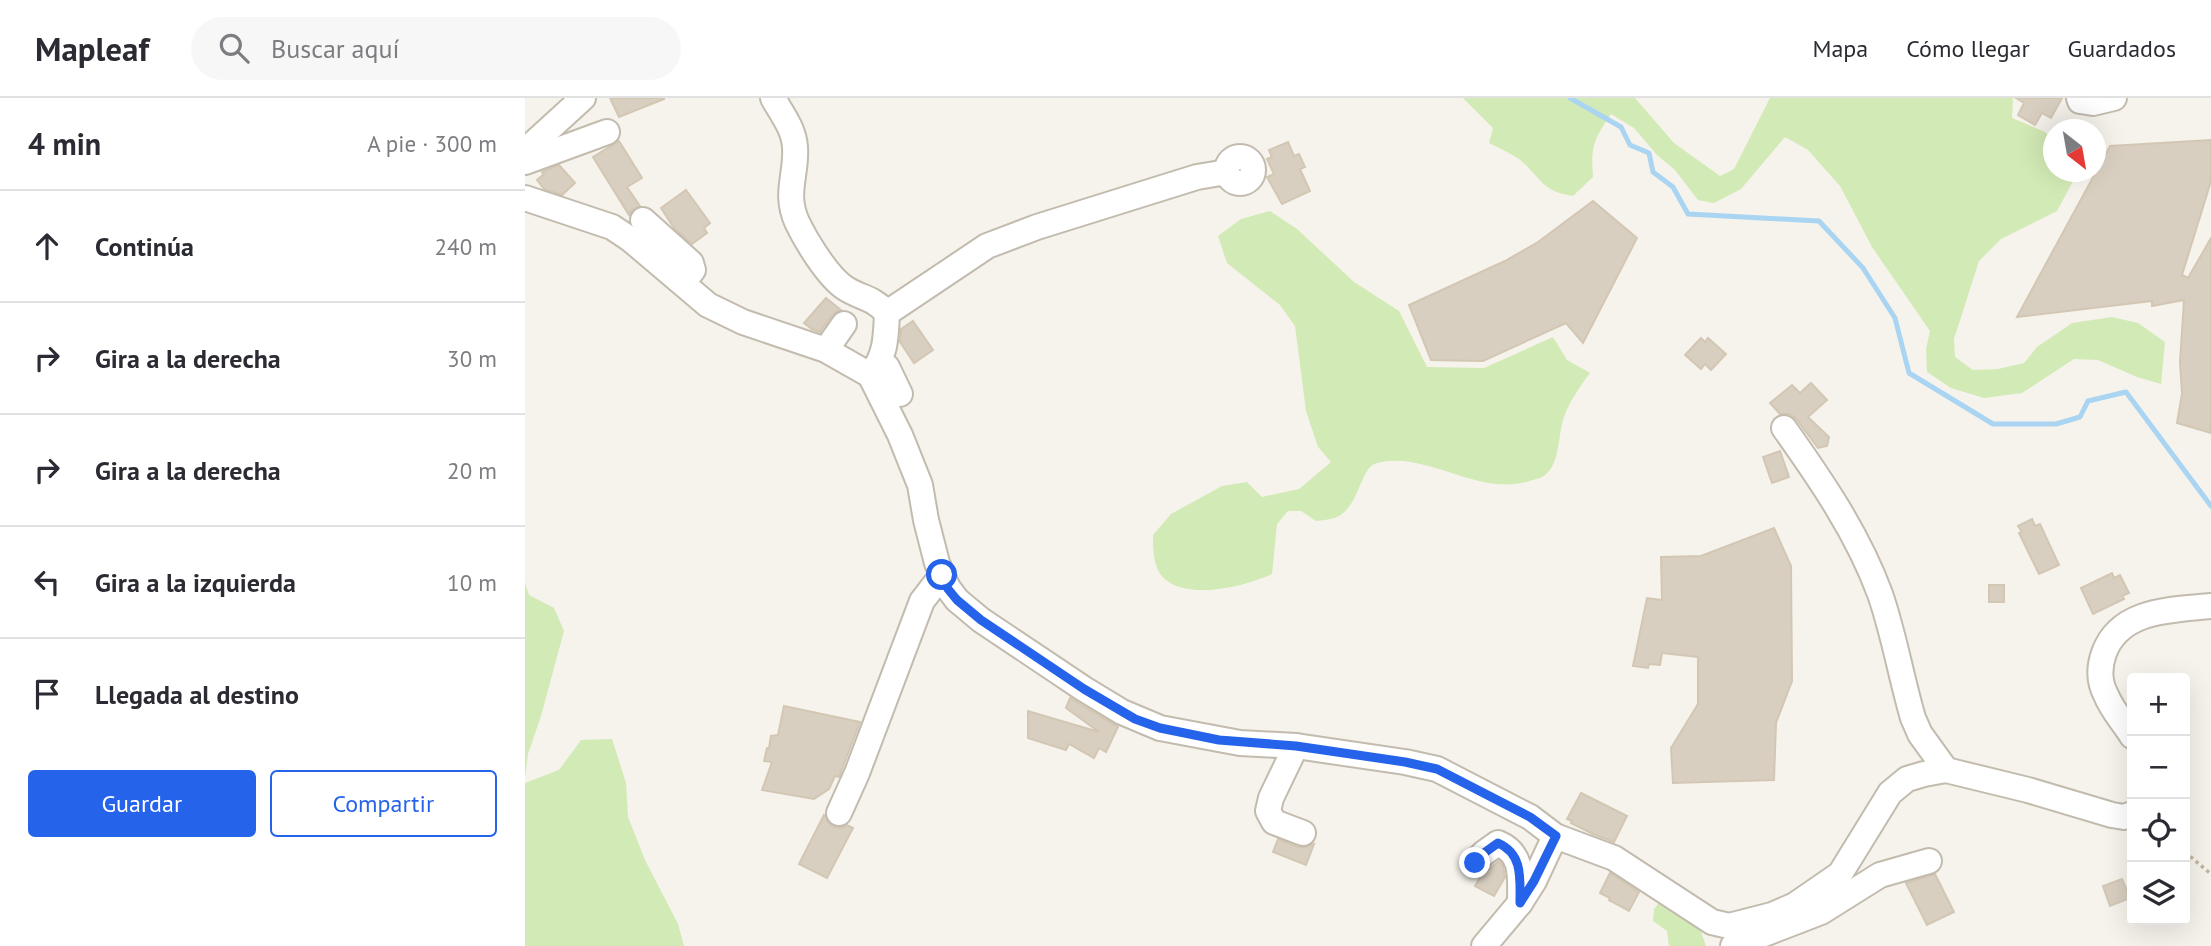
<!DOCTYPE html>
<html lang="es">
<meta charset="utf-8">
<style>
:root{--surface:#fff;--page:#f7f7f7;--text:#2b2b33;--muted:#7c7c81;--line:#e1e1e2;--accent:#2563eb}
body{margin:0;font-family:"PT Sans",sans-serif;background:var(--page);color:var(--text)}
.controls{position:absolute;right:21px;bottom:21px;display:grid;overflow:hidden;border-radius:7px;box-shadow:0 7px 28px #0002}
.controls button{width:63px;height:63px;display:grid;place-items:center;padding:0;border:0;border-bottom:2px solid var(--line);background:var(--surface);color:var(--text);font:35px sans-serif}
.compass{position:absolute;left:1518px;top:21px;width:63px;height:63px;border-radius:50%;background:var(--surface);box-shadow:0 7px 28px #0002;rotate:149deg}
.stop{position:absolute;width:21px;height:21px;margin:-16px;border:5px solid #2563eb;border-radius:50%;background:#fff}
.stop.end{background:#2563eb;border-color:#fff;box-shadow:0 2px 7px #0008}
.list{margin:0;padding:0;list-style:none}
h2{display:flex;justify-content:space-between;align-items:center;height:91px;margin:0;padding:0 28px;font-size:30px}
h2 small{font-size:23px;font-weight:400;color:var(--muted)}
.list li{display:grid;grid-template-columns:46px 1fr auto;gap:21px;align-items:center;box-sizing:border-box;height:112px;padding:0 28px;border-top:2px solid var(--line)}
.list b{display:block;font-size:26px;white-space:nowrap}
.list em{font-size:23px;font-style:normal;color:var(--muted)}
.actions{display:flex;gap:14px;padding:21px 28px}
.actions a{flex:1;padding:16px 0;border:2px solid var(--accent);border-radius:7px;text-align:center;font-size:24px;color:var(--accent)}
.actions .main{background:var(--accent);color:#fff}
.icon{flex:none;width:38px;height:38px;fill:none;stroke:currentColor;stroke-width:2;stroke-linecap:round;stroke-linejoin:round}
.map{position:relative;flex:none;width:1686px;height:848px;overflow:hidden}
header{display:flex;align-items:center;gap:42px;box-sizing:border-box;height:98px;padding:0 35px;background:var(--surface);border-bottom:2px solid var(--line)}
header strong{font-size:33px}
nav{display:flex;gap:38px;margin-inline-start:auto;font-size:24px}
.search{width:490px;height:63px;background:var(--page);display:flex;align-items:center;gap:18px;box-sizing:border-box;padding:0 24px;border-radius:38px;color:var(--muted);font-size:26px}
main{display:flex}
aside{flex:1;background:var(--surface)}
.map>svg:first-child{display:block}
.green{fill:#d2eab5}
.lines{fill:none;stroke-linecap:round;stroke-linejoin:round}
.stream{stroke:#a9d4f2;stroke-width:5}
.building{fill:#d8cfc1;stroke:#d3c7b4;stroke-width:2}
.minor-casing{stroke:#c2bbae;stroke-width:28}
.path{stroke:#c4b79f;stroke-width:3.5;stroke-dasharray:3.5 3.5;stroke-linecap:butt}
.minor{stroke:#fff;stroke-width:24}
.route{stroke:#2563eb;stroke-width:9}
</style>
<header>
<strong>Mapleaf</strong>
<div class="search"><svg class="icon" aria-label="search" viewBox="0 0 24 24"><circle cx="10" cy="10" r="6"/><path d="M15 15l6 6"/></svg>Buscar aquí</div>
<nav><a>Mapa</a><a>Cómo llegar</a><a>Guardados</a></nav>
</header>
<main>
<aside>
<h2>4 min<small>A pie · 300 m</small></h2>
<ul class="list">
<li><svg class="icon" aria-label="ahead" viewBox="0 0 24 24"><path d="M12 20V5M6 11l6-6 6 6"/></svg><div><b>Continúa</b></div><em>240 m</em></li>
<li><svg class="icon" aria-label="right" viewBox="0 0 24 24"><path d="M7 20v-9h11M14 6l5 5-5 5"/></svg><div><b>Gira a la derecha</b></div><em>30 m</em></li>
<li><svg class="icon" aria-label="right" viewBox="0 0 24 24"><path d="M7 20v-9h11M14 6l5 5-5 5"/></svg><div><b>Gira a la derecha</b></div><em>20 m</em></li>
<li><svg class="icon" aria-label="left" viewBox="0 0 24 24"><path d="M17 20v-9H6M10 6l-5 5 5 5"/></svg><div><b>Gira a la izquierda</b></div><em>10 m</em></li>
<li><svg class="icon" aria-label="arrive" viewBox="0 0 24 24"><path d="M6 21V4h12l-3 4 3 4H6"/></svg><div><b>Llegada al destino</b></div></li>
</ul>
<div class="actions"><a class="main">Guardar</a><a>Compartir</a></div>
</aside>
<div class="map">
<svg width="1686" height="848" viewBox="0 0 1686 848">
<rect width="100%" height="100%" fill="#f6f3ec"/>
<g class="green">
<path d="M938 0H1110L1149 45 1195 78 1209 71 1245 0H1488L1487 20 1520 34 1528 43V74H1553L1532 113 1476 141 1454 163 1429 241 1430 259 1448 272 1473 271 1499 265 1512 249 1547 225 1587 219 1613 225 1640 244 1636 286 1612 279 1573 262 1549 261 1497 295 1459 300 1426 290 1402 274 1401 251 1405 233 1347 149 1315 88 1283 52 1260 39 1216 91 1189 105 1173 102 1150 72 1132 57 1109 30 1086 16C1068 43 1066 48 1068 79L1048 98C1016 94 1015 78 994 61 985 55 974 50 964 45L968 30Z"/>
<path d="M745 113 772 131 829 184 874 213 902 269 959 270 1028 239 1042 262 1065 275C1055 289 1043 305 1038 322 1033 339 1035 365 1020 377 1017 380 1010 381 1005 383 952 399 901 352 852 365 834 370 836 407 812 419 806 422 797 422 791 423L776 413H763L752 426 747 476C721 488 666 502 641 482 628 472 628 452 628 437L646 416 697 388 722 384 737 399 774 391 806 364 793 349 781 313 770 228 755 207 702 165 693 138 716 121Z"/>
<polygon points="0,485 4,497 29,510 39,533 16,618 3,656 0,680"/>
<polygon points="87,641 101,685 103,719 120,762 153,826 159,848 0,848 0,685 34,672 56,642"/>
<polygon points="1137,801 1175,831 1181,848 1144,848 1142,833 1128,823 1129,811"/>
</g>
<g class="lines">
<polyline class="stream" points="1045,0 1096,29 1105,47 1124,55 1128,74 1148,89 1163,116 1294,123 1338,170 1370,220 1384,275 1468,326 1531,326 1555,319 1563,303 1601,294 1686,408"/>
</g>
<g class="building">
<polygon points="85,0 139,0 139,1 94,19"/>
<polygon points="1491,0 1537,0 1526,20 1517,15 1510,27 1493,17 1499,5"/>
<polygon points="1686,42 1686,83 1657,177 1663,180 1686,140 1686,335 1652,325 1657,296 1655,264 1659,202 1627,208 1627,203 1492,219 1585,48"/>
<polygon points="94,43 117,80 102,89 115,108 107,112 104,117 68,59"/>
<polygon points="763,44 769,58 774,56 780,69 775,71 785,93 757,106 742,79 749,76 742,61 747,59 744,52"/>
<polygon points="34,67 50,85 37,97 19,91 12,82 19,76 17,74"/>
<polygon points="161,92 185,125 179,130 182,135 167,146 149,130 136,110"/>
<polygon points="1068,103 1112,140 1058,245 1041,225 958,263 906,262 884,207 980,163 1013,144"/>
<polygon points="301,200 316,212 307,217 295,234 287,231 279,225"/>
<polygon points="388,223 408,252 389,265 375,244 376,231"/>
<polygon points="1176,240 1180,244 1183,240 1201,256 1186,272 1180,266 1176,271 1160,257"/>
<polygon points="1286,285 1302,302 1283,319 1304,339 1302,348 1293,350 1271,321 1265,316 1255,316 1245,305 1267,287 1275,295"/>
<polygon points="1255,353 1264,379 1247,385 1238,359"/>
<polygon points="1507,421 1510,428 1515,426 1534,467 1514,476 1494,435 1497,434 1493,428"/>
<polygon points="1249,430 1266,468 1267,583 1251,625 1249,682 1148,685 1146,650 1173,606 1173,559 1137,555 1135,567 1124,566 1123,570 1108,568 1122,500 1137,502 1136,459 1176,458"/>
<polygon points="1587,475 1589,480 1595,477 1604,495 1597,498 1599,501 1568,516 1556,490"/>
<rect x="1464" y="487" width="15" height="17"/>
<polygon points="545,600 593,629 581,654 574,650 569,660 544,646 541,652 503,640 503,613 574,634 541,610"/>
<polygon points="259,608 335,624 314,679 310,678 304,691 289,701 237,692 247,664 239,663 242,650 244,650 246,638 253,637"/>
<polygon points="1056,695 1102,718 1089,744 1068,736 1046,725 1047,723 1042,721"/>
<polygon points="299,717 307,728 315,730 322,727 328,730 302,780 274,766"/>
<polygon points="753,741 773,749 781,749 789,746 781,767 748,754"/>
<polygon points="974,763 978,768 980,779 969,798 950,788 956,778"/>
<polygon points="1085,775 1114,794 1104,813 1084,802 1085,800 1075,795"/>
<polygon points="1410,776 1429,814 1402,827 1381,785"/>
<polygon points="1597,781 1605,800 1585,808 1578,788"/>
</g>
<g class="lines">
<defs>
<g id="minor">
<path d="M248 0C257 16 269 31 270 49 272 77 259 95 272 124 281 143 303 179 320 190 335 200 348 199 362 215"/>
<polyline points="1554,0 1555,3 1568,5 1589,0"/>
<polyline points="0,53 58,0"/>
<circle cx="715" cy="72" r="13"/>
<polyline points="0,64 82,34"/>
<polyline points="0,100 87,129 105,141 183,207 218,224 301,252 345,277 375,337 395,387 401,422 412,465 423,490 432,502 456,522 559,591 597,614 635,630 715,645 771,648 880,664 912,671 1005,719 1030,738 1089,760 1187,824 1204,828 1247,817 1270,807 1315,776 1365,695 1382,681 1399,676 1421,672 1503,692 1587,717 1599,719 1607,716"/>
<polyline points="118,122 166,165 168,172 158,185"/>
<polyline points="301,252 319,226"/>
<polyline points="353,267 362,269 375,296"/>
<path d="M345 277C361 258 361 239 362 215L462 148 512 129 672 79 702 74"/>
<path d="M1259 330C1296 382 1333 436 1355 496 1369 536 1376 579 1388 620L1395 636 1421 672"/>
<path d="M1607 638C1599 625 1587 612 1581 597 1574 584 1574 569 1579 555 1595 511 1647 512 1686 508"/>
<polyline points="771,648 746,700 743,713 749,724 778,735"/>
<polyline points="314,715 332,675 397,503 417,477"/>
<path d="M949 765 959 755 973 745C999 756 995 780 995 805"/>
<polyline points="959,848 995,805 1009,783 1030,738"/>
<polyline points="1208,848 1296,814 1355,777 1404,763"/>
</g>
</defs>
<use href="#minor" class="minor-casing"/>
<polyline class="path" points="1660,754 1686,776"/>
<use href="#minor" class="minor"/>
</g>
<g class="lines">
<path class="route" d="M417 477 423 491 432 502 456 522 559 591 610 621 635 630 694 642 771 648 880 664 912 671 1005 719 1031 738 1009 783 995 805C995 780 998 756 973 745L959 755 950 765"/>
</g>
</svg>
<div class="controls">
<button>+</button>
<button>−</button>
<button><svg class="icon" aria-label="locate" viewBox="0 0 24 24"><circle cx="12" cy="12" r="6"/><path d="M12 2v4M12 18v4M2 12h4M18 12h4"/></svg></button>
<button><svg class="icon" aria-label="layers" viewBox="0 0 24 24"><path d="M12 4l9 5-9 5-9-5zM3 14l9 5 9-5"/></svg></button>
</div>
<svg class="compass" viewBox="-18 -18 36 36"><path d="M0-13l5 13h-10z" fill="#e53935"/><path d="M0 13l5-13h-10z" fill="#7c7c81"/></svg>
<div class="stop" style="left:417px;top:477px"></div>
<div class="stop end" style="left:950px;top:765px"></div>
</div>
</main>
